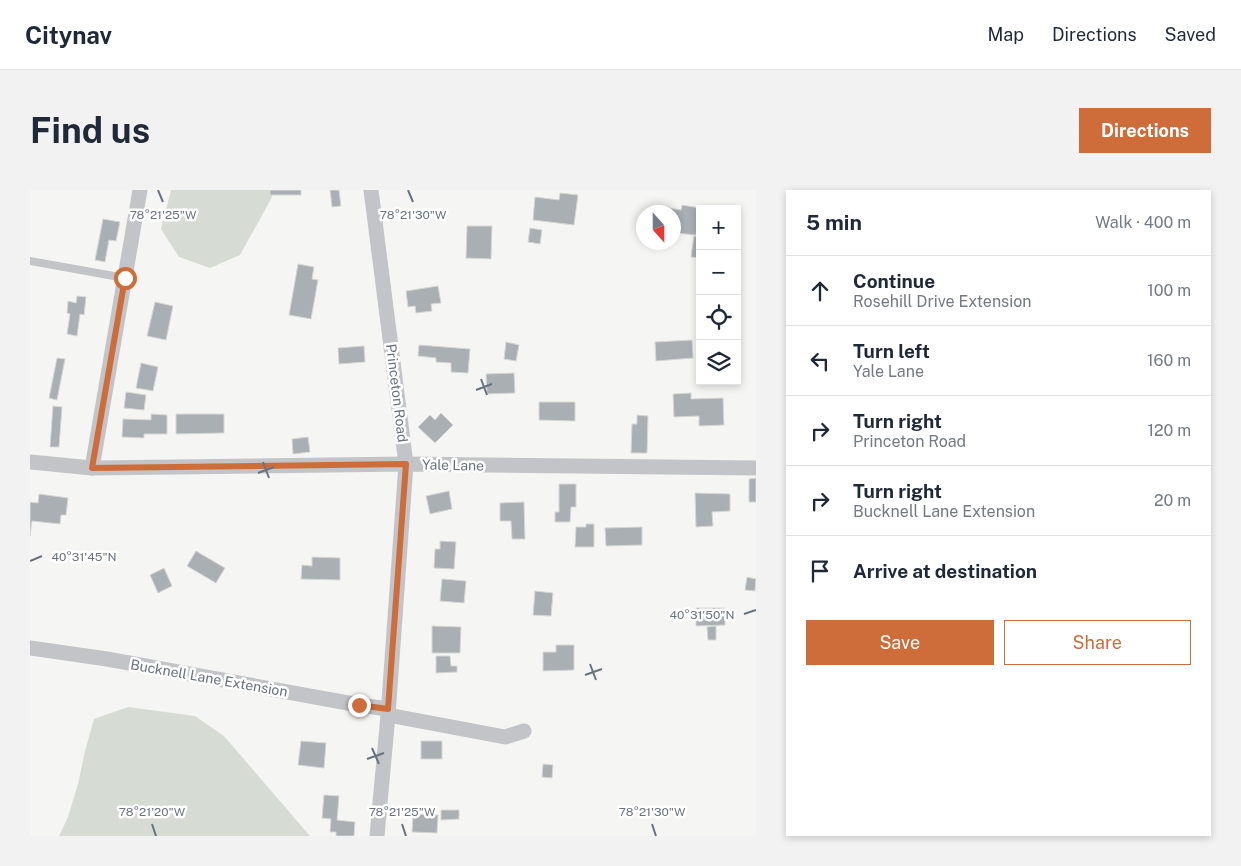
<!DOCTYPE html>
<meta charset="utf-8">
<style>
:root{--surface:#fff;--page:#f2f2f3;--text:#1f2937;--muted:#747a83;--line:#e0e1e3;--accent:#ce6d3a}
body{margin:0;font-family:"Public Sans",sans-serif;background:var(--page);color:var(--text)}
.controls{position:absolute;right:15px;top:15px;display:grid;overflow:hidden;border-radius:0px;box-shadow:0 2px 8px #0003}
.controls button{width:45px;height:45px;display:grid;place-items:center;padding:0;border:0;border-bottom:1px solid var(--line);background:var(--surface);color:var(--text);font:25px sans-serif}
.compass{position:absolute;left:606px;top:15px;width:45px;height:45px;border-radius:50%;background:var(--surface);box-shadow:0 2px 8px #0003;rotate:159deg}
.stop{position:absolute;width:15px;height:15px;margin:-11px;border:4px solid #ce6d3a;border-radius:50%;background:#fff}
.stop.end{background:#ce6d3a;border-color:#fff;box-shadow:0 1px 5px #0008}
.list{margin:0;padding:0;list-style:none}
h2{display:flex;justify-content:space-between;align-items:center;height:65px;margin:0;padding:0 20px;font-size:21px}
h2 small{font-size:16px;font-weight:400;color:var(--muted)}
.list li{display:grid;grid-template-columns:32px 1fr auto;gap:15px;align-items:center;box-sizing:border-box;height:70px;padding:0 20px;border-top:1px solid var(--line)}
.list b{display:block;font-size:19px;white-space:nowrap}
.list p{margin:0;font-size:16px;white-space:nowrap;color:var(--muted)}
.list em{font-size:16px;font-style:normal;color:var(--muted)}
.actions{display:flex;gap:10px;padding:15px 20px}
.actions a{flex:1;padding:11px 0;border:1px solid var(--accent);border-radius:0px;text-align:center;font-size:18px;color:var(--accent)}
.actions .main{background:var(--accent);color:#fff}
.icon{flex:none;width:28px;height:28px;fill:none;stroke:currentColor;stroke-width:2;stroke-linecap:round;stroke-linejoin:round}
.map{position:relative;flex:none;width:726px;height:646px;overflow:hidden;border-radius:0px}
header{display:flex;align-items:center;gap:30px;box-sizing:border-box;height:70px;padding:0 25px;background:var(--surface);border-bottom:1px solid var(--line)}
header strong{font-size:24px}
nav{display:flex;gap:28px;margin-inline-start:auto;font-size:18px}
.intro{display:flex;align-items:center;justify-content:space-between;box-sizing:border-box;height:120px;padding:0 30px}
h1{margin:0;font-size:35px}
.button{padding:12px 22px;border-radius:0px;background:var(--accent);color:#fff;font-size:18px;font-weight:700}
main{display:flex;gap:30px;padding:0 30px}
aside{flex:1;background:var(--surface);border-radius:0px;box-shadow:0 2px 8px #0003}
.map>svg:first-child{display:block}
.green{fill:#d6dcd4}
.building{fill:#aaafb4;stroke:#d7d7d5}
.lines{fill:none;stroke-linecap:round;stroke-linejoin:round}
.service{stroke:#c2c4c7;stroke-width:8}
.minor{stroke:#c2c4c7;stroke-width:15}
.route{stroke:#ce6d3a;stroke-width:6}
.ticks{fill:none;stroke:#687380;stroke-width:2}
.labels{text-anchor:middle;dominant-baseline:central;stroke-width:5;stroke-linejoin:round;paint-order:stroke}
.street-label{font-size:14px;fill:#687380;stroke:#fff}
.ticks-label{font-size:12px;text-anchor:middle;fill:#687380;stroke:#fff;stroke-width:5;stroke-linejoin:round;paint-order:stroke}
</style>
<header>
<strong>Citynav</strong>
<nav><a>Map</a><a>Directions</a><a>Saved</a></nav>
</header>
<div class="intro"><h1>Find us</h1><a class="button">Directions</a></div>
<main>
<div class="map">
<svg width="726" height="646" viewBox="0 0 726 646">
<rect width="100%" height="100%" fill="#f5f5f3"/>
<g class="green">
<polygon points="141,0 244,0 241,9 210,65 180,78 149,67 131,39"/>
<polygon points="98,517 165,526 194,546 280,646 29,646 38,627 48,594 55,561 64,529"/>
</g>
<g class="building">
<rect x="240" y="0" width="31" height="5"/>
<polygon points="300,0 309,0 311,16 302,17"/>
<polygon points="530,3 548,5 544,35 503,30 505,7 529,10"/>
<polygon points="652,15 670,18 666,45 645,43 647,32 644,32 644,22 638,22 639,18 651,20"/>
<polygon points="73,29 90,32 86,51 79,50 75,72 65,70"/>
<polygon points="437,36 462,36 461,69 436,68"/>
<polygon points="500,38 512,40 510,54 498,52"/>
<polygon points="664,46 670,47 670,68 661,67"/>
<polygon points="268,74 284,77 282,89 288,90 281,129 259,125"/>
<polygon points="408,96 411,113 401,114 402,121 386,123 385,116 378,117 376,101"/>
<polygon points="47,106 56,107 54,125 50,124 47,146 37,144 40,124 37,123 38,111 46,113"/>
<polygon points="125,112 143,116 136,150 117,146"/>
<polygon points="662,150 663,168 626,171 625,152"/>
<polygon points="476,152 489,155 486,171 474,169"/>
<polygon points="389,155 440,159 438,183 421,182 421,173 406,172 406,168 388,166"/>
<polygon points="334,156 335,172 309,174 308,158"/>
<polygon points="27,168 35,169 27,210 19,208"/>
<polygon points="111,173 128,177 123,201 106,198"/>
<polygon points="484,183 485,203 457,204 456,184"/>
<polygon points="96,202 116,205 114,220 94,218"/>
<polygon points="661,203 661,209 693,208 694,235 669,236 669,226 644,227 643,204"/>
<polygon points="509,212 545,212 545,231 509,230"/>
<polygon points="23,216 32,217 29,257 20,257"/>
<polygon points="411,223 423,235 405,253 388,237 400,225 405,230"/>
<polygon points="121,224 137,225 137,244 114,244 114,248 92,247 93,229 121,230"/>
<polygon points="146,224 194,224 194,243 146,244"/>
<polygon points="607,225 618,226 617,263 601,263 602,234 607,234"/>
<polygon points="278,247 280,262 263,264 262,249"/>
<polygon points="726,288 726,312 719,312 719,289"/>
<polygon points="529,294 546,294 546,317 541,317 540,332 525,332 525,322 529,322"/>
<polygon points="419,301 422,319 400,324 396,306"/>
<polygon points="665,303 700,304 700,321 682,322 683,336 666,337"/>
<polygon points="9,304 38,308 36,325 31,325 30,334 2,331 0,346 0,312 8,313"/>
<polygon points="494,312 495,349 482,349 481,331 470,331 470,313"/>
<polygon points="556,334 564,334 564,357 545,357 546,337 556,337"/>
<polygon points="612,337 612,355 576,356 575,338"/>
<polygon points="410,351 426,352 424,379 404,378 405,359 410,359"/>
<polygon points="166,361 195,378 186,393 157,376"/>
<polygon points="282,367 310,368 310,390 271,389 272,375 282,376"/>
<polygon points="134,378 142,396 128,403 120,385"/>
<polygon points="717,387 726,389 725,401 715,400"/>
<polygon points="412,389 436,391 434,413 410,411"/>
<polygon points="505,401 523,403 521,426 503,425"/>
<polygon points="666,418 695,418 695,435 666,436"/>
<polygon points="402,436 431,437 430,463 402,463"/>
<polygon points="686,436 686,450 678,450 677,437"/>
<polygon points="526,455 544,455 544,480 513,481 513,462 526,462"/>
<polygon points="406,466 420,466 421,476 427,476 427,482 406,483"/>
<polygon points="271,551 296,553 294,578 268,575"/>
<rect x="391" y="551" width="21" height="18"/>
<polygon points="513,574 523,575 522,588 512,587"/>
<polygon points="294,605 309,606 307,630 325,632 324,646 306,646 306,642 300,642 301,629 292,628"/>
<polygon points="411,620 429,620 429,629 411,630"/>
<polygon points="383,624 408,625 407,643 382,642"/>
</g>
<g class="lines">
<polyline class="service" points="0,71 95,88"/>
<g class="minor">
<polyline points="341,0 376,274 358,525 347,646"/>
<polyline points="0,272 62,278 376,274 726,278"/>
<polyline points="62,278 110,0"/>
<polyline points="0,458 77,469 329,515 358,519"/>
<polyline points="358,525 475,547 494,541"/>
</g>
</g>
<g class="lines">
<polyline class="route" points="95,88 62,278 376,274 358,519 329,515"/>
</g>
<path class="ticks" d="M128 0 133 12M378 0 383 12M451 189 457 205M446 200 462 194M233 272 239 288M228 283 244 277M0 371 12 366M714 424 726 420M560 474 566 490M555 485 572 479M342 558 349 574M337 569 354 563M122 634 126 646M372 634 376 646M622 634 626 646"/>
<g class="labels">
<g class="street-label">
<text transform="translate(367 203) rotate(83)">Princeton Road</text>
<text transform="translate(423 275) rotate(1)">Yale Lane</text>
<text transform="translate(179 488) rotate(10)">Bucknell Lane Extension</text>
</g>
</g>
<g class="ticks-label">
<text x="133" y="29">78°21'25"W</text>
<text x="383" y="29">78°21'30"W</text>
<text x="54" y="371">40°31'45"N</text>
<text x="672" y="429">40°31'50"N</text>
<text x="122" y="626">78°21'20"W</text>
<text x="372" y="626">78°21'25"W</text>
<text x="622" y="626">78°21'30"W</text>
</g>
</svg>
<div class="controls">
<button>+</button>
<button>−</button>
<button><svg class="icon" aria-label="locate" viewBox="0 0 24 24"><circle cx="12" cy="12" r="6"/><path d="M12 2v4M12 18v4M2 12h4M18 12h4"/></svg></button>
<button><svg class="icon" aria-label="layers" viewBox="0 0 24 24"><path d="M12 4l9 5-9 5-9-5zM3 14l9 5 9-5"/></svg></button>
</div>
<svg class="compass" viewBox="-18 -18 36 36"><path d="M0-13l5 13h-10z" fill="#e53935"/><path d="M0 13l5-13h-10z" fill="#747a83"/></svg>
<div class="stop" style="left:95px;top:88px"></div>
<div class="stop end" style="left:329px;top:515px"></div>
</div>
<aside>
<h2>5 min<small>Walk · 400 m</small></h2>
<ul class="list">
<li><svg class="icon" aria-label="ahead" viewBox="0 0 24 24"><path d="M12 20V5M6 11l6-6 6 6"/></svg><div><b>Continue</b><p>Rosehill Drive Extension</p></div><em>100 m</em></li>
<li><svg class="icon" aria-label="left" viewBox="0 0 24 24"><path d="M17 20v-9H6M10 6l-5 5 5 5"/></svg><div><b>Turn left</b><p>Yale Lane</p></div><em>160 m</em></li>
<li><svg class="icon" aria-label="right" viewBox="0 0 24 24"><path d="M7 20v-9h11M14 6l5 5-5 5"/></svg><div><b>Turn right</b><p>Princeton Road</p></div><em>120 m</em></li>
<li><svg class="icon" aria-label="right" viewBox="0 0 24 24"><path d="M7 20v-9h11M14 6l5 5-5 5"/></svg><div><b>Turn right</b><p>Bucknell Lane Extension</p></div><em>20 m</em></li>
<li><svg class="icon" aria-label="arrive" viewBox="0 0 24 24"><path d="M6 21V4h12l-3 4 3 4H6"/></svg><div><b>Arrive at destination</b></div></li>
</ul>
<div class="actions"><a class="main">Save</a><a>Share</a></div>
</aside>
</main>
